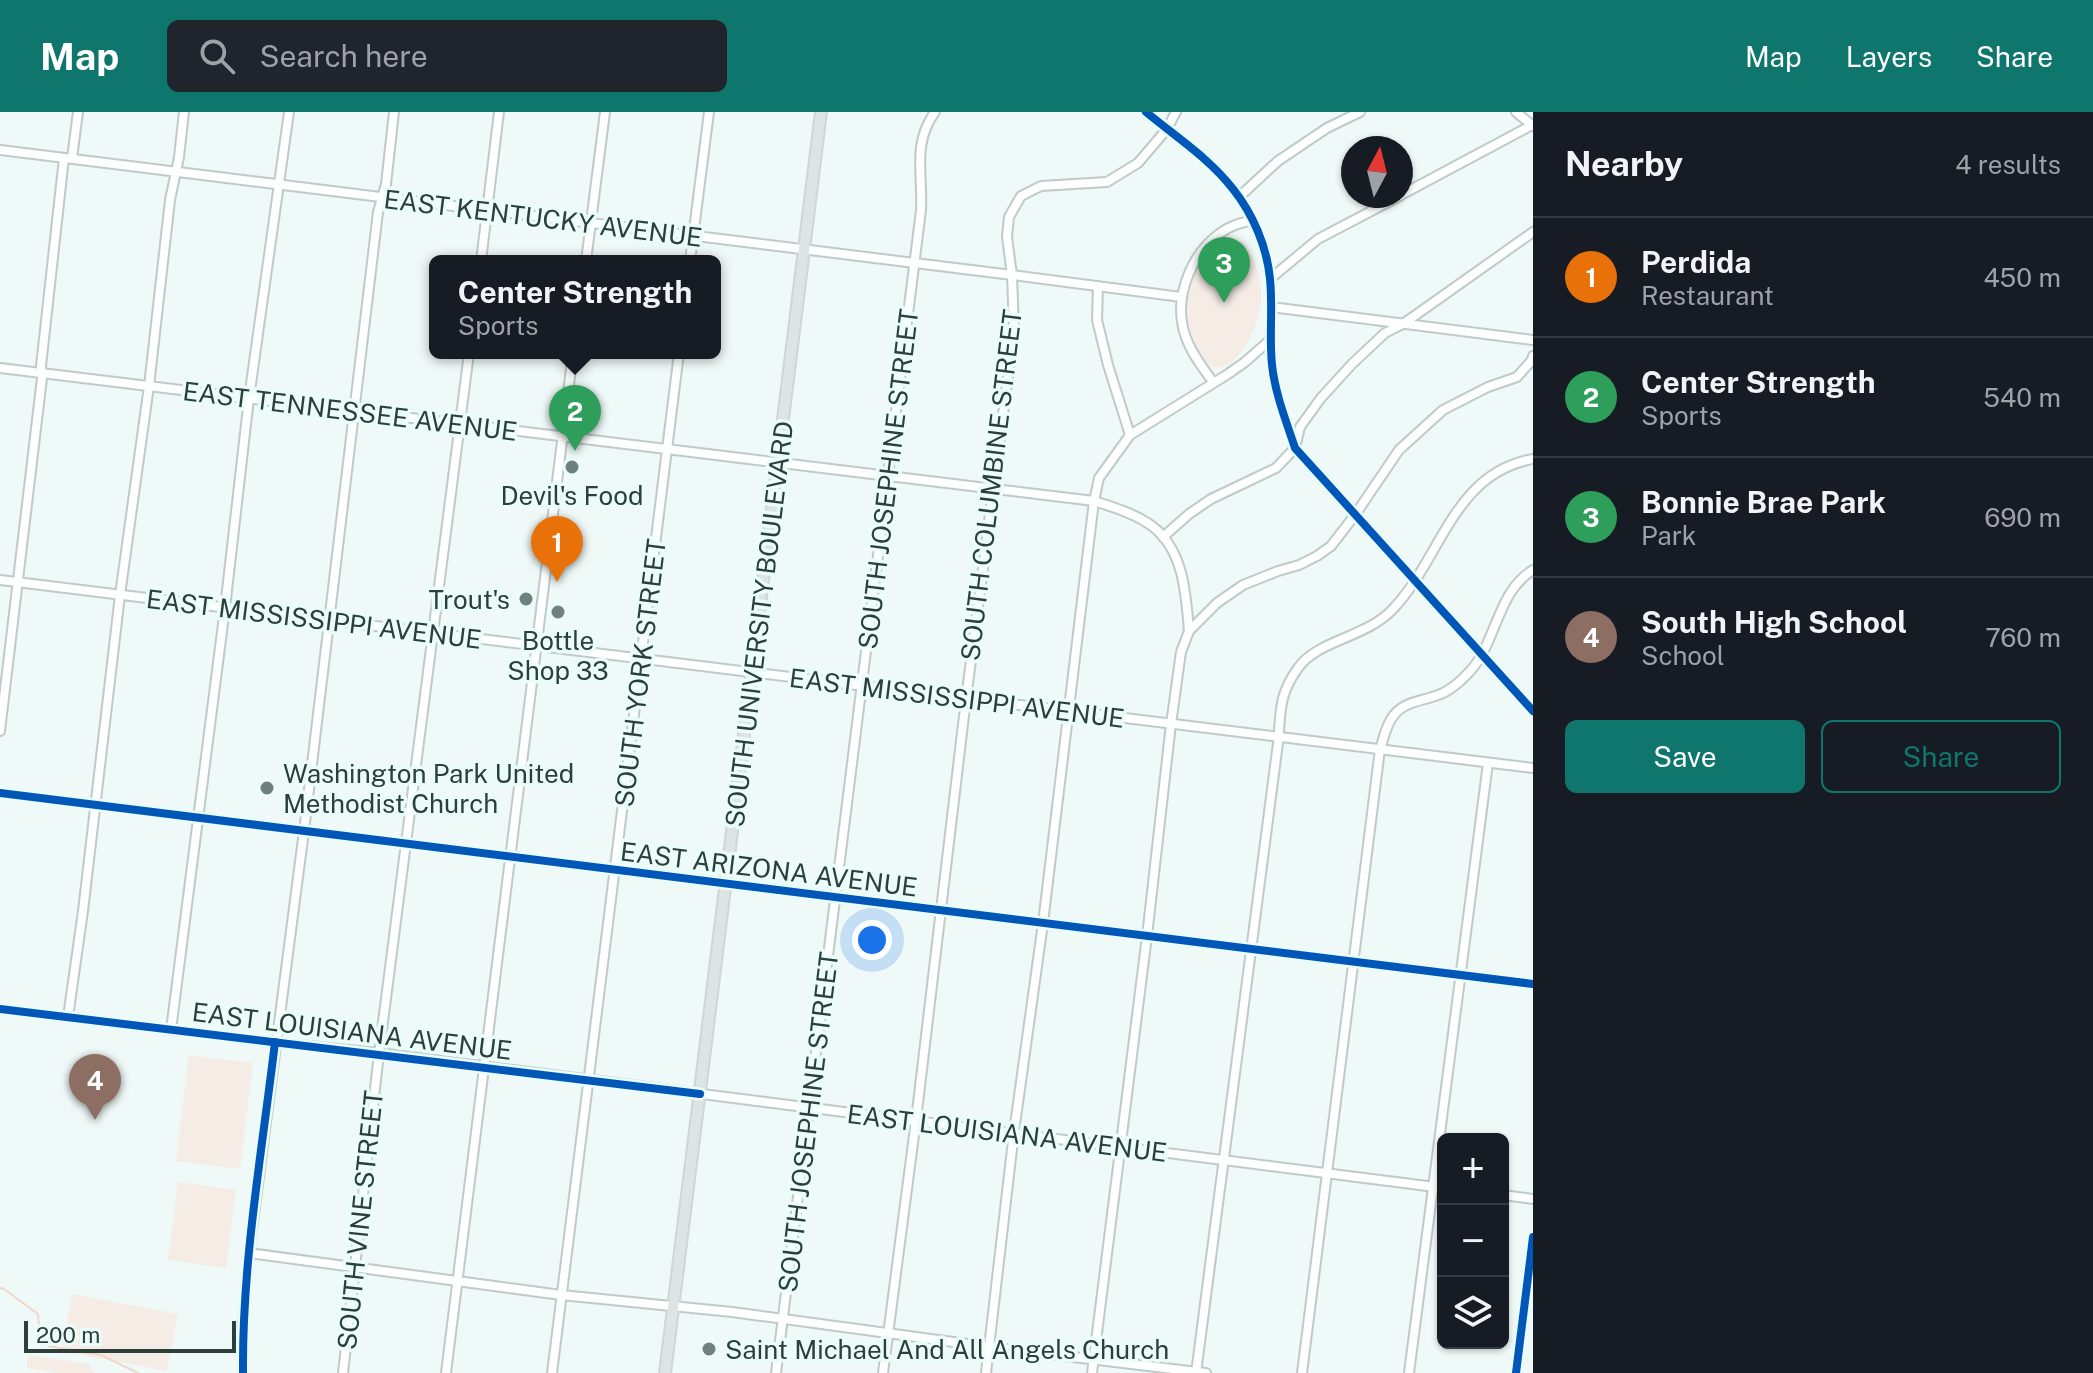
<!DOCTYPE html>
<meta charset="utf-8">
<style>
:root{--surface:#171b24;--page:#20242c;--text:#f1f3f6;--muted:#9ea1a6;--line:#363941;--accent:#0f766e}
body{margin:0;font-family:"Public Sans",sans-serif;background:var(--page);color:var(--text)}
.controls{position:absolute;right:24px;bottom:24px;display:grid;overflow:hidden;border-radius:12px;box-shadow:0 2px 6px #0004}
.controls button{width:72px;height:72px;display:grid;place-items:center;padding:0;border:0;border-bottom:2px solid var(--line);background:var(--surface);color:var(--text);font:40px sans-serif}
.compass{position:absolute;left:1341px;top:24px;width:72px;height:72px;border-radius:50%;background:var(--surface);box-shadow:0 2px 6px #0004;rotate:7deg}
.scale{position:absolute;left:24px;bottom:20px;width:212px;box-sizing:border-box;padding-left:8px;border:4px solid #2c3f3b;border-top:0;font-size:22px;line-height:28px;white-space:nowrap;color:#2c3f3b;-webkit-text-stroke:6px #ebfdf9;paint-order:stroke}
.you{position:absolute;left:872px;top:828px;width:28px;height:28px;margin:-20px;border:6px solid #fff;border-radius:50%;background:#1a73e8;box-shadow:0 0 0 12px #1a73e833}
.badge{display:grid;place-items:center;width:52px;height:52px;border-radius:50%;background:var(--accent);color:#fff;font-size:26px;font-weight:700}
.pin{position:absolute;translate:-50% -66px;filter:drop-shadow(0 2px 4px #0008)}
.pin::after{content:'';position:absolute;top:42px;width:28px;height:24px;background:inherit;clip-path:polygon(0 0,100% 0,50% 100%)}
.popup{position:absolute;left:429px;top:143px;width:292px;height:104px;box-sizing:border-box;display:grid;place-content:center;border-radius:12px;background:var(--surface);filter:drop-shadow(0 2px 6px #0005);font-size:26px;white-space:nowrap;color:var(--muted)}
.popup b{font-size:30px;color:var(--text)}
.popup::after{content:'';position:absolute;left:50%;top:100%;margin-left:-16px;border:16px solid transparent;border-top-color:var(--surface)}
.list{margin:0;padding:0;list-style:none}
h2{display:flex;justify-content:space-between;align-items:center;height:104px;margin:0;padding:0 32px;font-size:34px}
h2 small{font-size:26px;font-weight:400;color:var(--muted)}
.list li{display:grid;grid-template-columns:52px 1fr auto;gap:24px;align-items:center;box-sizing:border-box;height:120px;padding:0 32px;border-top:2px solid var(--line)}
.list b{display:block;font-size:30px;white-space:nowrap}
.list p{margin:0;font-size:26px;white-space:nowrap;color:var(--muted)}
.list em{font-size:26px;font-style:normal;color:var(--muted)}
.actions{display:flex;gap:16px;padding:24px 32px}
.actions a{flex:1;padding:18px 0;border:2px solid var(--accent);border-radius:12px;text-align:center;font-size:28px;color:var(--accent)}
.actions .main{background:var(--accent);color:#fff}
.icon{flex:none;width:44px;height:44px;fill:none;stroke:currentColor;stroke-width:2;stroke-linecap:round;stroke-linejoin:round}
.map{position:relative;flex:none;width:1533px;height:1261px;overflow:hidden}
header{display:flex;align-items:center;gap:48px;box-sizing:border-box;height:112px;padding:0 40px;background:var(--accent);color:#fff}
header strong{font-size:38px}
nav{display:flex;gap:44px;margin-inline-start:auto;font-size:28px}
.search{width:560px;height:72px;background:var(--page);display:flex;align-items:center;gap:20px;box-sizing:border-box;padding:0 28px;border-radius:12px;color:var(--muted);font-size:30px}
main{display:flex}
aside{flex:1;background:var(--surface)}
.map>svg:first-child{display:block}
.green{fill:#f5ece6}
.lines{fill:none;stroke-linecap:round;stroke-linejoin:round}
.stream{stroke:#f0d7ca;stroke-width:2}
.minor-casing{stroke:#becbc8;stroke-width:12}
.major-casing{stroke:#cfd6d5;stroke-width:14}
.minor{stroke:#fdfefe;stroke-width:8}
.major{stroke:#dce5e3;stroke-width:10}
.cycleway-casing{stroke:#ebfdf9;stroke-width:13}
.cycleway{stroke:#0057b8;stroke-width:8}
.poi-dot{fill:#70807d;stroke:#ebfdf9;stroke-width:3}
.labels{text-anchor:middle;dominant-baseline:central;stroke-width:7;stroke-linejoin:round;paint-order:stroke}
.street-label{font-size:26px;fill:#2c3f3b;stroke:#ebfdf9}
.poi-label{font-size:26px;fill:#2c3f3b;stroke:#ebfdf9}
</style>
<header>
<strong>Map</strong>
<div class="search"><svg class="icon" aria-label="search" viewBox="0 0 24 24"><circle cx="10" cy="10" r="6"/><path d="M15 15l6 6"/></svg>Search here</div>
<nav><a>Map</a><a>Layers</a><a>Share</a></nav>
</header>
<main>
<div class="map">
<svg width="1533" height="1261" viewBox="0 0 1533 1261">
<rect width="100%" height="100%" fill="#eff9f7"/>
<g class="green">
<path d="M1228 125C1243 125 1247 134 1253 147 1261 164 1263 181 1259 200 1256 221 1227 278 1203 246 1182 216 1182 173 1204 143 1211 134 1217 128 1228 125Z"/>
<polygon points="189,943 253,951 240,1057 176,1049"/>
<polygon points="178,1070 236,1078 226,1156 168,1148"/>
<polygon points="72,1182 178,1202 167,1259 61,1239"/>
<polygon points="28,1243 91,1252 90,1258 95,1261 57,1261 27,1256"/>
</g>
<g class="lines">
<polyline class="stream" points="0,1176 4,1177 38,1202 40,1225 48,1234 101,1243 138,1261"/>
<defs>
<g id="minor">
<path d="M1146 0C1176 25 1209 46 1233 77 1253 102 1267 135 1270 167 1273 196 1269 224 1272 253 1275 281 1286 309 1295 336L1533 599"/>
<polyline points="1516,0 1533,14"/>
<polyline points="0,38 1012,163 1181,185"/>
<polyline points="72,46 78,0"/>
<polyline points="1401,83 1532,13"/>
<polyline points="1239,85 1278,49 1327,16 1360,0"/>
<polyline points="481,149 499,0"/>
<polyline points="586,149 605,0"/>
<polyline points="690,149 709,0"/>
<polyline points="1270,167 1318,127 1400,84"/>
<polyline points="1098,174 1097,208 1108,253 1130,323"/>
<polyline points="1271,195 1533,228"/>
<path d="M0 256 1094 389C1113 395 1136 402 1152 414 1184 438 1186 483 1189 519"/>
<path d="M1213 270C1200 252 1185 233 1182 210 1177 179 1193 141 1219 122 1229 114 1240 111 1253 108"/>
<polyline points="1163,425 1189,402 1211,387 1276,356 1295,336 1300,315 1321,286 1352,252 1385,221 1403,212 1533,120"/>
<polyline points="0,468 1533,656"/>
<polyline points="0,619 42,266 41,254 64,46"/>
<polyline points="0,681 1533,872"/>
<polyline points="0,897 260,929 379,941 1443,1076"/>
<polyline points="68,905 83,799 120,483 149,274 170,88 179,45 184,0"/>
<polyline points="171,918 225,496 249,286 289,0"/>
<polyline points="1503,1083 1533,1087"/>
<polyline points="249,1141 561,1183 732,1200 990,1235 1206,1261"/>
<polyline points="243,1261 243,1214 249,1141 304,719 378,100 386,72 394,0"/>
<polyline points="343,1261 379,941 469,241"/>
<polyline points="446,1261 573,241"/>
<polyline points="552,1261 679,241"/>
<path d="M776 1261 921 98C923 61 912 32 935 0"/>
<polyline points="883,1261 916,1008 966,587 1014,217 1012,163 1007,125 1009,105 1021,84 1041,74 1107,70 1138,51 1167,17 1176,0"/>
<polyline points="986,1261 1014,1020 1043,811 1094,389 1099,366 1130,323 1228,262 1245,250 1270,228"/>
<polyline points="1092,1261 1147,824 1171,612 1181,540 1189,519 1217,491 1243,473 1278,459 1299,453 1317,444 1331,434 1355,403 1399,338 1443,298 1488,275 1517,265 1532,248 1533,244"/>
<path d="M1196 1261 1278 631C1281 600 1278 584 1298 556 1318 528 1364 526 1391 499 1441 449 1452 361 1533 347"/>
<path d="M1302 1261 1380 637C1384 626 1386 612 1394 603 1405 589 1423 589 1438 583 1450 579 1464 566 1472 557 1497 527 1498 479 1533 458"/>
<polyline points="1409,1261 1488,651"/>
<polyline points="1516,1261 1533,1125"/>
</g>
<polyline id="major" points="665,1261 821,0"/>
</defs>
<use href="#minor" class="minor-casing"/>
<use href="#major" class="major-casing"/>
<use href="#minor" class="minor"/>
<use href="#major" class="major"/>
<defs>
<g id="cycleway">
<path d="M1146 0C1176 25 1209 46 1233 77 1253 102 1267 135 1270 167 1273 196 1269 224 1272 253 1275 281 1286 309 1295 336L1533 599"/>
<polyline points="0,681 1533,872"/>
<path d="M0 897C233 925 466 953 700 982"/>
<path d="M243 1261C242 1150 262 1040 275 930"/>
<polyline points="1516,1261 1533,1125"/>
</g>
</defs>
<use href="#cycleway" class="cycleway-casing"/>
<use href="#cycleway" class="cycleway"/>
</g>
<g class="poi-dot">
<circle cx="572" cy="355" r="8"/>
<circle cx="526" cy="487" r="8"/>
<circle cx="558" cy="500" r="8"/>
<circle cx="267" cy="676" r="8"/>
<circle cx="709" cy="1237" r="8"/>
</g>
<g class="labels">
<g class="street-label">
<text transform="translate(543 106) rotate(7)">EAST KENTUCKY AVENUE</text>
<text transform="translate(350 299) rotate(7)">EAST TENNESSEE AVENUE</text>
<text transform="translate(888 367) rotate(-83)">SOUTH JOSEPHINE STREET</text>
<text transform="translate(991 373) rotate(-83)">SOUTH COLUMBINE STREET</text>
<text transform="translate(314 507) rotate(7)">EAST MISSISSIPPI AVENUE</text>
<text transform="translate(759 512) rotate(-83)">SOUTH UNIVERSITY BOULEVARD</text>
<text transform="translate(640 561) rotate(-83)">SOUTH YORK STREET</text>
<text transform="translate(957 586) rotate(7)">EAST MISSISSIPPI AVENUE</text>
<text transform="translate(769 757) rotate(7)">EAST ARIZONA AVENUE</text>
<text transform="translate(352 919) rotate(7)">EAST LOUISIANA AVENUE</text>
<text transform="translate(808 1010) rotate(-83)">SOUTH JOSEPHINE STREET</text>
<text transform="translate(1007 1021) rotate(7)">EAST LOUISIANA AVENUE</text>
<text transform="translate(360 1108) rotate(-84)">SOUTH VINE STREET</text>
</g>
<g class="poi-label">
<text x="572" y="383">Devil's Food</text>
<text x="510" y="487" text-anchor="end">Trout's</text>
<text x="558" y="528">Bottle<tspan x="558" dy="30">Shop 33</tspan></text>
<text x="283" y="661" text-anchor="start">Washington Park United<tspan x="283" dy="30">Methodist Church</tspan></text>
<text x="725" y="1237" text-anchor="start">Saint Michael And All Angels Church</text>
</g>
</g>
</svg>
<div class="controls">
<button>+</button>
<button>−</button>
<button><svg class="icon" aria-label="layers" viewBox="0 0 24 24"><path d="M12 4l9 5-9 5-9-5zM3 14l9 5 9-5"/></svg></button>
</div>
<svg class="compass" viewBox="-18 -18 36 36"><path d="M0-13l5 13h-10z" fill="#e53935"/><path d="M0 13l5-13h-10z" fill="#9ea1a6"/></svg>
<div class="scale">200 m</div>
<div class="you"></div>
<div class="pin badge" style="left:557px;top:470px;background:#e8710a">1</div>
<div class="pin badge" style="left:575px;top:339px;background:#2e9e5b">2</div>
<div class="popup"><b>Center Strength</b>Sports</div>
<div class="pin badge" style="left:1224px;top:191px;background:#2e9e5b">3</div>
<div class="pin badge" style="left:95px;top:1008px;background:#8d6e63">4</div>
</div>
<aside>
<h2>Nearby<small>4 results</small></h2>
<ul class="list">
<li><span class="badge" style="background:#e8710a">1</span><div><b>Perdida</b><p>Restaurant</p></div><em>450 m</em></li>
<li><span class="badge" style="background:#2e9e5b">2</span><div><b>Center Strength</b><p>Sports</p></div><em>540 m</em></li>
<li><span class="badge" style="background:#2e9e5b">3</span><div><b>Bonnie Brae Park</b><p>Park</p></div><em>690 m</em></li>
<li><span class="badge" style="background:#8d6e63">4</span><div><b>South High School</b><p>School</p></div><em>760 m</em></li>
</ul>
<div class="actions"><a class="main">Save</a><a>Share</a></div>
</aside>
</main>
